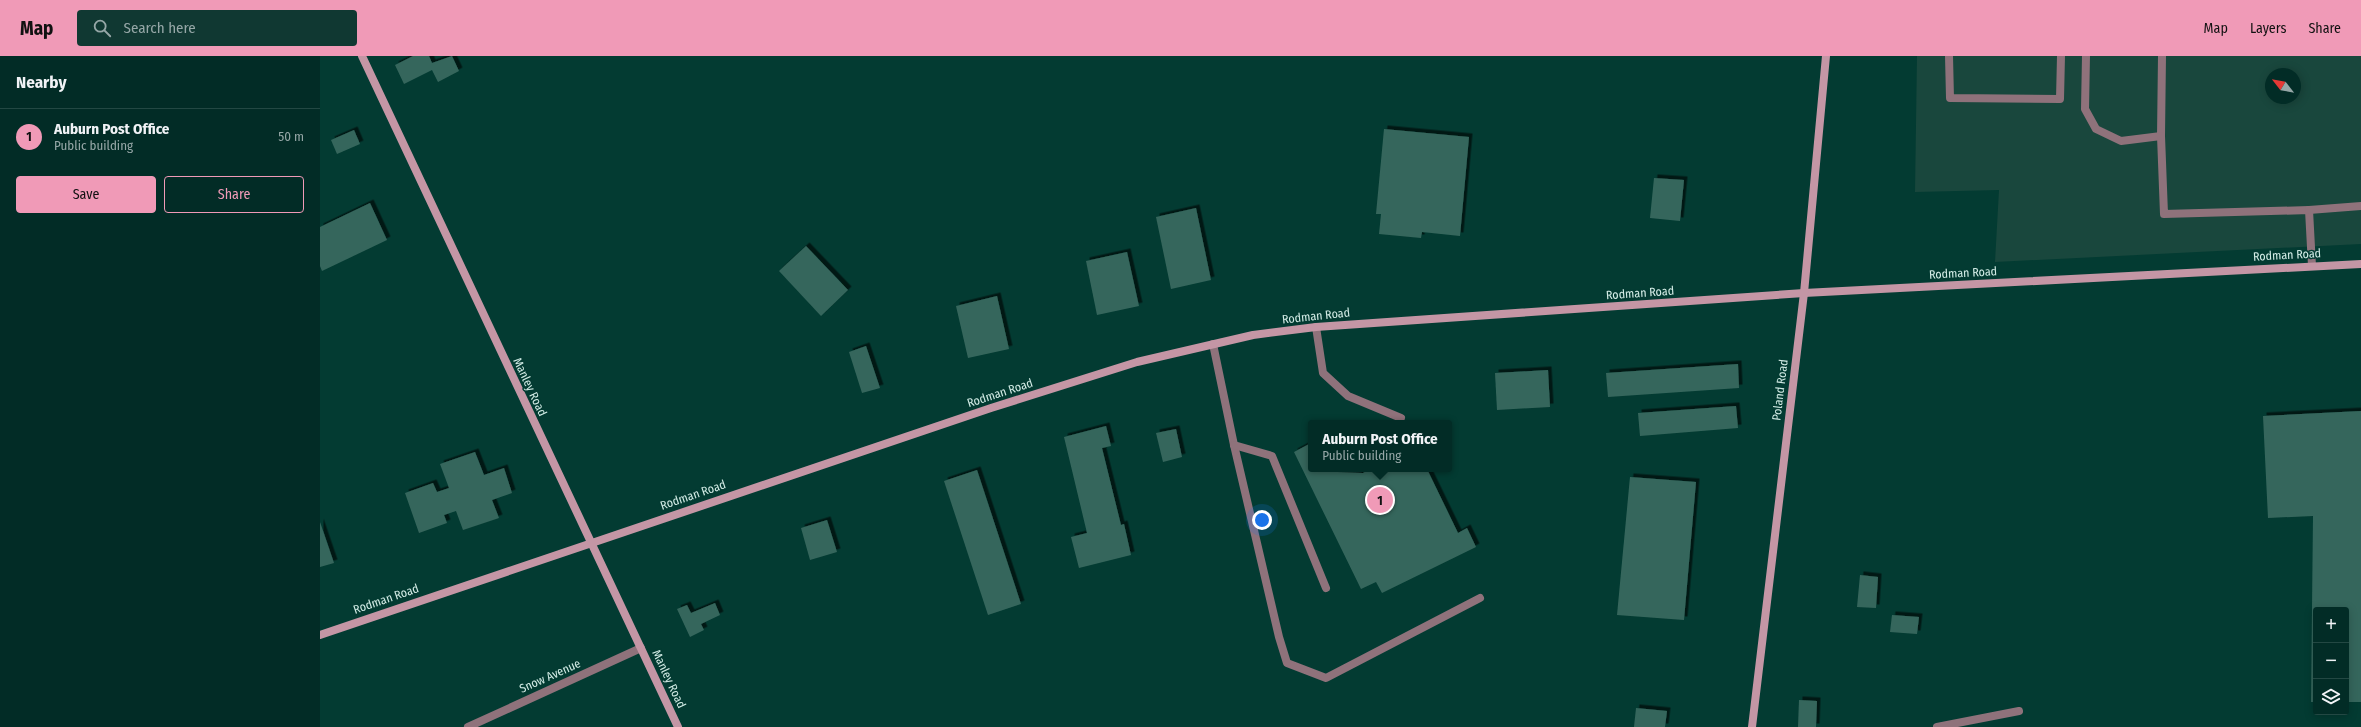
<!DOCTYPE html>
<meta charset="utf-8">
<style>
:root{--surface:#022c26;--page:#103832;--text:#f1f3f6;--muted:#96a7a7;--line:#234843;--accent:#f09ab7}
body{margin:0;font-family:"Fira Sans Condensed",sans-serif;background:var(--page);color:var(--text)}
.controls{position:absolute;right:12px;bottom:12px;display:grid;overflow:hidden;border-radius:4px;box-shadow:0 2px 10px #0003}
.controls button{width:36px;height:36px;display:grid;place-items:center;padding:0;border:0;border-bottom:1px solid var(--line);background:var(--surface);color:var(--text);font:20px sans-serif}
.compass{position:absolute;left:1945px;top:12px;width:36px;height:36px;border-radius:50%;background:var(--surface);box-shadow:0 2px 10px #0003;rotate:301deg}
.you{position:absolute;left:942px;top:464px;width:14px;height:14px;margin:-10px;border:3px solid #fff;border-radius:50%;background:#1a73e8;box-shadow:0 0 0 6px #1a73e833}
.badge{display:grid;place-items:center;width:26px;height:26px;border-radius:50%;background:var(--accent);color:#111;font-size:13px;font-weight:700}
.pin{position:absolute;translate:-50% -50%;border:2px solid #fff;box-shadow:0 1px 4px #0006}
.popup{position:absolute;left:988px;top:364px;width:144px;height:52px;box-sizing:border-box;display:grid;place-content:center;border-radius:4px;background:var(--surface);filter:drop-shadow(0 1px 3px #0005);font-size:13px;white-space:nowrap;color:var(--muted)}
.popup b{font-size:15px;color:var(--text)}
.popup::after{content:'';position:absolute;left:50%;top:100%;margin-left:-8px;border:8px solid transparent;border-top-color:var(--surface)}
.list{margin:0;padding:0;list-style:none}
h2{display:flex;justify-content:space-between;align-items:center;height:52px;margin:0;padding:0 16px;font-size:17px}
h2 small{font-size:13px;font-weight:400;color:var(--muted)}
.list li{display:grid;grid-template-columns:26px 1fr auto;gap:12px;align-items:center;box-sizing:border-box;height:56px;padding:0 16px;border-top:1px solid var(--line)}
.list b{display:block;font-size:15px;white-space:nowrap}
.list p{margin:0;font-size:13px;white-space:nowrap;color:var(--muted)}
.list em{font-size:13px;font-style:normal;color:var(--muted)}
.actions{display:flex;gap:8px;padding:12px 16px}
.actions a{flex:1;padding:9px 0;border:1px solid var(--accent);border-radius:4px;text-align:center;font-size:14px;color:var(--accent)}
.actions .main{background:var(--accent);color:#111}
.icon{flex:none;width:22px;height:22px;fill:none;stroke:currentColor;stroke-width:2;stroke-linecap:round;stroke-linejoin:round}
.map{position:relative;flex:none;width:2041px;height:671px;overflow:hidden}
header{display:flex;align-items:center;gap:24px;box-sizing:border-box;height:56px;padding:0 20px;background:var(--accent);color:#111}
header strong{font-size:19px}
nav{display:flex;gap:22px;margin-inline-start:auto;font-size:14px}
.search{width:280px;height:36px;background:var(--page);display:flex;align-items:center;gap:10px;box-sizing:border-box;padding:0 14px;border-radius:4px;color:var(--muted);font-size:15px}
main{display:flex}
aside{flex:1;background:var(--surface)}
.map>svg:first-child{display:block}
.built{fill:#19473d;fill-rule:evenodd}
.building{fill:#36665c;filter:url(#shadow)}
.lines{fill:none;stroke-linecap:round;stroke-linejoin:round}
.lane{stroke:#8f727b;stroke-width:8}
.street{stroke:#8f727b;stroke-width:8}
.secondary{stroke:#c496a5;stroke-width:8}
.labels{text-anchor:middle;dominant-baseline:central;stroke-width:3;stroke-linejoin:round;paint-order:stroke}
.street-label{font-size:12px;fill:#d3ece6;stroke:#033b32}
</style>
<header>
<strong>Map</strong>
<div class="search"><svg class="icon" aria-label="search" viewBox="0 0 24 24"><circle cx="10" cy="10" r="6"/><path d="M15 15l6 6"/></svg>Search here</div>
<nav><a>Map</a><a>Layers</a><a>Share</a></nav>
</header>
<main>
<aside>
<h2>Nearby<small></small></h2>
<ul class="list">
<li><span class="badge">1</span><div><b>Auburn Post Office</b><p>Public building</p></div><em>50 m</em></li>
</ul>
<div class="actions"><a class="main">Save</a><a>Share</a></div>
</aside>
<div class="map">
<svg width="2041" height="671" viewBox="0 0 2041 671">
<defs>
<filter id="shadow"><feDropShadow dx="3.5" dy="-3.5" stdDeviation="0" flood-color="#0009"/></filter>
</defs>
<rect width="100%" height="100%" fill="#033b32"/>
<path class="built" d="M1597 0H2041V188L1675 206 1679 134 1595 136ZM1951 18H1975V42H1951Z"/>
<g class="building">
<polygon points="93,0 109,0 112,7 132,0 139,15 118,26 112,14 84,28 75,9"/>
<polygon points="1064,73 1149,81 1140,180 1102,176 1101,182 1059,178 1061,158 1056,158"/>
<polygon points="34,74 40,88 17,98 11,84"/>
<polygon points="1334,122 1364,124 1360,165 1330,162"/>
<polygon points="50,147 67,184 2,215 0,210 0,171"/>
<polygon points="876,152 891,224 851,233 836,161"/>
<polygon points="486,190 528,234 501,260 459,215"/>
<polygon points="807,196 819,250 777,259 766,205"/>
<polygon points="677,240 689,293 648,302 636,250"/>
<polygon points="546,290 560,332 542,337 529,296"/>
<polygon points="1418,308 1419,332 1288,341 1286,317"/>
<polygon points="1228,314 1230,351 1177,354 1175,317"/>
<polygon points="1416,350 1418,372 1320,380 1318,357"/>
<polygon points="2041,355 2041,646 2026,646 2026,554 1996,554 1996,646 1991,646 1993,460 1948,462 1943,360"/>
<polygon points="786,370 791,390 782,392 801,469 804,468 811,499 759,512 751,481 767,477 744,381"/>
<polygon points="856,373 862,401 843,406 836,377"/>
<polygon points="991,387 991,413 1016,413 1017,416 1043,417 1050,413 1107,413 1138,477 1147,472 1156,491 1062,537 1056,526 1041,533 974,396"/>
<polygon points="155,396 164,419 184,412 192,437 172,444 179,462 143,474 136,455 124,459 127,467 99,477 85,437 113,427 117,436 129,432 120,408"/>
<polygon points="657,414 701,548 668,559 624,425"/>
<polygon points="1310,421 1376,426 1364,564 1297,559"/>
<polygon points="507,464 517,496 490,504 481,472"/>
<polygon points="0,466 14,507 0,511"/>
<polygon points="1540,519 1558,521 1556,552 1537,551"/>
<polygon points="395,547 400,559 381,568 384,574 370,581 357,553 367,549 371,557"/>
<polygon points="1572,559 1599,561 1597,578 1570,576"/>
<polygon points="1479,644 1497,645 1496,671 1478,671"/>
<polygon points="1316,652 1347,655 1345,671 1314,671"/>
</g>
<g class="lines">
<g class="lane">
<polyline points="1629,0 1630,42 1740,43 1741,0"/>
<polyline points="1766,0 1765,53 1776,73 1801,85 1841,80 1842,0"/>
<polyline points="1841,80 1844,158 1989,154 1992,210"/>
<polyline points="1989,154 2041,150"/>
<polyline points="996,271 1003,317 1028,340 1081,362"/>
<polyline points="893,288 914,389 959,581 967,607 1006,622 1160,542"/>
<polyline points="914,389 952,400 1006,532"/>
</g>
<g class="street">
<polyline points="148,671 321,592"/>
<polyline points="1617,671 1699,655"/>
</g>
<g class="secondary">
<polyline points="42,0 358,671"/>
<polyline points="0,579 671,352 817,306 933,279 996,271 1484,237 2041,208"/>
<polyline points="1432,671 1484,237 1506,0"/>
</g>
</g>
<g class="labels">
<g class="street-label">
<text transform="translate(1967 199) rotate(-3)">Rodman Road</text>
<text transform="translate(1643 217) rotate(-3)">Rodman Road</text>
<text transform="translate(1320 237) rotate(-4)">Rodman Road</text>
<text transform="translate(996 260) rotate(-6)">Rodman Road</text>
<text transform="translate(210 331) rotate(65)">Manley Road</text>
<text transform="translate(1460 334) rotate(-83)">Poland Road</text>
<text transform="translate(680 337) rotate(-18)">Rodman Road</text>
<text transform="translate(373 439) rotate(-19)">Rodman Road</text>
<text transform="translate(66 543) rotate(-19)">Rodman Road</text>
<text transform="translate(230 620) rotate(-24)">Snow Avenue</text>
<text transform="translate(349 623) rotate(65)">Manley Road</text>
</g>
</g>
</svg>
<div class="controls">
<button>+</button>
<button>−</button>
<button><svg class="icon" aria-label="layers" viewBox="0 0 24 24"><path d="M12 4l9 5-9 5-9-5zM3 14l9 5 9-5"/></svg></button>
</div>
<svg class="compass" viewBox="-18 -18 36 36"><path d="M0-13l5 13h-10z" fill="#e53935"/><path d="M0 13l5-13h-10z" fill="#96a7a7"/></svg>
<div class="you"></div>
<div class="pin badge" style="left:1060px;top:444px">1</div>
<div class="popup"><b>Auburn Post Office</b>Public building</div>
</div>
</main>
